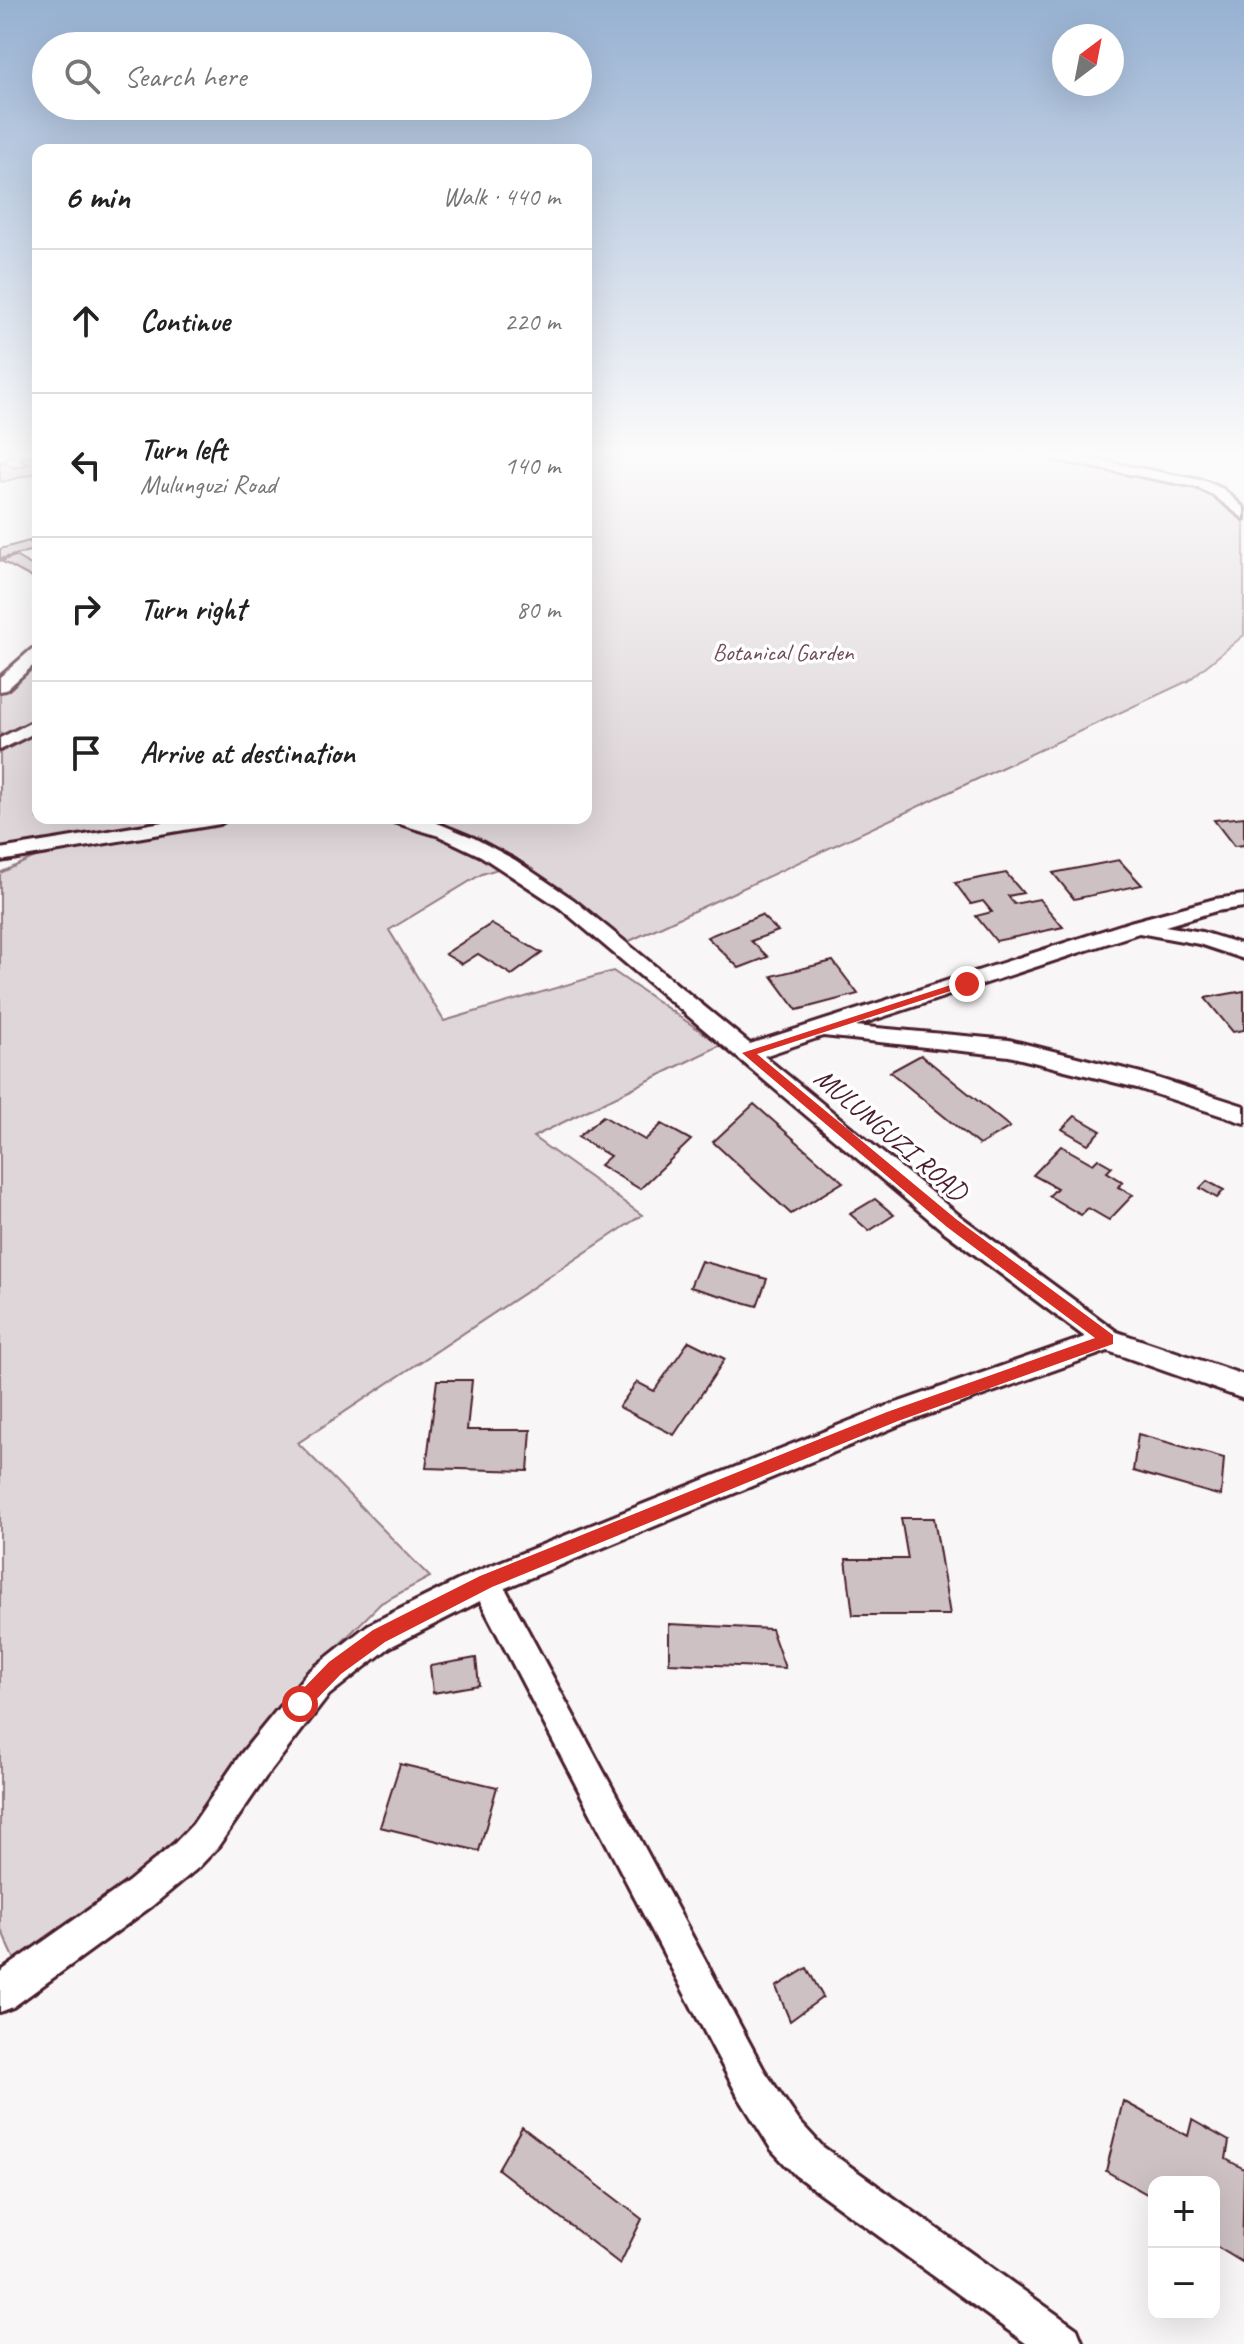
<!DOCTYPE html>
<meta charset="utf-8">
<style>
:root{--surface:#fff;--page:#f2f2f2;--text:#222;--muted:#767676;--line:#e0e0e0}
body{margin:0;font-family:Caveat,sans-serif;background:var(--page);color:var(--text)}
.controls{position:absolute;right:24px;bottom:24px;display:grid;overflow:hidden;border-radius:16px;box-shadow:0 8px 32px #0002}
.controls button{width:72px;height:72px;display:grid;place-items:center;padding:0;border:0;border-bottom:2px solid var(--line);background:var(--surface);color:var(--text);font:40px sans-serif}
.compass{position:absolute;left:1052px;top:24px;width:72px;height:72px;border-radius:50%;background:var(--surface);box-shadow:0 8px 32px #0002;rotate:32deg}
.stop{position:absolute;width:24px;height:24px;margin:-18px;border:6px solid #d93025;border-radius:50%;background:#fff}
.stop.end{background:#d93025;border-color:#fff;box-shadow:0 2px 8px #0008}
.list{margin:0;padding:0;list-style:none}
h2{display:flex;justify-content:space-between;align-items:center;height:104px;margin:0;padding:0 32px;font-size:34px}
h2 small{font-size:26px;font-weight:400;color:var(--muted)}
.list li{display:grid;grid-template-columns:52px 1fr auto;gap:24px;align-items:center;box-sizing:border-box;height:144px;padding:0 32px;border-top:2px solid var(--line)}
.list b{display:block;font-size:30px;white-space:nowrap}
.list p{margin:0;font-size:26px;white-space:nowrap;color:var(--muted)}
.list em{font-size:26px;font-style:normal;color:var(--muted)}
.icon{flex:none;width:44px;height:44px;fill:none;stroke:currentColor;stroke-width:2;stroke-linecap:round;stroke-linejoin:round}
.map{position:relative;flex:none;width:1244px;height:2344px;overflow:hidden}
.search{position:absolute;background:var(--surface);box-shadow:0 8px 32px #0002;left:32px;top:32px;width:560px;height:88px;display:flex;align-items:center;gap:20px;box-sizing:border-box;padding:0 28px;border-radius:44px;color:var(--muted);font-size:30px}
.panel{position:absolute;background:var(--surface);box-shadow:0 8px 32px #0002;left:32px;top:144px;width:560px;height:680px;border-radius:16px}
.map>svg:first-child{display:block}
.green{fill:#ded6d9;stroke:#947a82;stroke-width:2}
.building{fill:#cdc1c4;stroke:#4a1f2b;stroke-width:2}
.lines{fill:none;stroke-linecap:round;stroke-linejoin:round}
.minor-casing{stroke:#4a1f2b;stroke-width:6}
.minor{fill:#fff;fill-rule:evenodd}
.route{fill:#d93025}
.labels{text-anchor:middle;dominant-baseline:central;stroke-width:7;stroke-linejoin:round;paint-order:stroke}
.far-park-label{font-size:24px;fill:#6f4d56;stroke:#fff}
.street-label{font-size:28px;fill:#4a1f2b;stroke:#fff}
</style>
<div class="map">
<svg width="1244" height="2344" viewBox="0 0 1244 2344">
<rect width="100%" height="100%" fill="#f8f6f7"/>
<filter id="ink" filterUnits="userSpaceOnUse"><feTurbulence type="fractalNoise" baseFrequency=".0125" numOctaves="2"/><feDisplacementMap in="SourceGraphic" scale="16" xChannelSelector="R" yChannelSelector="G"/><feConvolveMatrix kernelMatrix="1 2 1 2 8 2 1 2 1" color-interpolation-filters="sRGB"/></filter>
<g filter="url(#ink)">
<polygon class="green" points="586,455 1061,455 1133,472 1194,480 1244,512 1244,635 1188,681 623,944 519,862 482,874 389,930 444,1021 613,971 721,1045 533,1137 642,1215 298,1443 430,1577 381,1603 336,1648 256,1758 191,1826 21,1973 0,1927 0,873 72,840 0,851 0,689 38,655 38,818 586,818"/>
<g class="building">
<polygon points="38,455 38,473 2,482 0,480 0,464 7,462 14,468 28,464 21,458"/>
<polygon points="29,541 37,549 0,559 0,549"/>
<polygon points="15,556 38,569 38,581 1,561"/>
<polygon points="1244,817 1244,845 1234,846 1214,820"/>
<polygon points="1119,860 1142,885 1074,899 1053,873"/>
<polygon points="1006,873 1023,893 1008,896 1014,904 1039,899 1063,927 996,941 976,916 992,912 983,901 971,904 955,883"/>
<polygon points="761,915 778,931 751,941 768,957 739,968 707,937"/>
<polygon points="491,924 542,953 512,975 478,954 462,964 445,954"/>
<polygon points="833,961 858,994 797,1010 772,976"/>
<polygon points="1244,991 1244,1030 1233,1032 1205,998"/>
<polygon points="921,1055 1010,1127 979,1145 890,1072"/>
<polygon points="754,1104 843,1182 791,1214 713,1142"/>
<polygon points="603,1116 645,1140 662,1124 691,1140 640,1189 600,1165 610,1156 578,1137"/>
<polygon points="1075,1116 1101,1131 1088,1144 1062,1129"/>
<polygon points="1061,1146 1093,1164 1098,1159 1112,1167 1107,1172 1123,1182 1118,1187 1133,1195 1109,1220 1088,1208 1081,1215 1049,1196 1057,1188 1033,1175"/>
<polygon points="1207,1181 1224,1190 1217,1198 1200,1188"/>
<polygon points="875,1199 894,1215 869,1231 850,1214"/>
<polygon points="701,1261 767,1279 757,1306 690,1287"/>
<polygon points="689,1341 725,1359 674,1435 619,1407 637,1382 654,1391"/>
<polygon points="437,1380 472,1380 467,1430 531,1430 528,1471 426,1468"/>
<polygon points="1138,1434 1224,1458 1221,1496 1133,1471"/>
<polygon points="901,1518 934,1518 950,1615 853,1615 846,1559 908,1559"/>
<polygon points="669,1624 771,1629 785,1668 669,1663"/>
<polygon points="476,1658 479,1685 433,1693 430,1666"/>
<polygon points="400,1764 497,1787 479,1851 380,1827"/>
<polygon points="807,1968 823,1997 790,2021 776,1987"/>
<polygon points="1123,2101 1188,2136 1192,2120 1229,2141 1226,2159 1244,2169 1242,2262 1214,2245 1214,2182 1154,2182 1154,2198 1106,2171"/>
<polygon points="522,2127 642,2219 620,2264 498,2169"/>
</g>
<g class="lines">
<defs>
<g id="minor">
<polygon points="0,455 11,455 0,460"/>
<polygon points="1045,455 1071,455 1205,481 1223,489 1244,508 1244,519 1213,495 1196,487 1052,459"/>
<polygon points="38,647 38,661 6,690 0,691 0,677 32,649"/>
<polygon points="38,719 38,731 0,750 0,738"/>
<polygon points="187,818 229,818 220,824 0,861 0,849"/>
<polygon points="391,818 430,820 474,838 515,860 574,900 750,1044 1130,922 1215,899 1244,895 1244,907 1216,911 1165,926 1202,932 1244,945 1244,959 1199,944 1139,933 855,1026 1009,1040 1141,1073 1244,1106 1244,1123 1137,1088 1009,1056 823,1036 764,1056 960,1216 1117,1332 1244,1375 1244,1399 1108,1351 902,1424 505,1588 764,2070 799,2121 823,2147 1077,2329 1083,2344 1027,2344 795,2175 771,2149 738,2096 480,1601 390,1647 329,1695 265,1778 217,1848 199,1867 152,1906 13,2007 0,2012 0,1972 128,1882 175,1843 193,1824 241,1754 307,1673 368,1625 475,1572 882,1408 1085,1337 942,1230 560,908 481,856 439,836 393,822"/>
</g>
</defs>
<use href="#minor" class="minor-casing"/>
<use href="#minor" class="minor"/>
</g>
</g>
<linearGradient id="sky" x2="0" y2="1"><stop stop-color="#97b1d2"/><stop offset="0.58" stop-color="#fcfbfb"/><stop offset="1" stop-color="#fcfbfb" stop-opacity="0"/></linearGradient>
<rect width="1244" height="783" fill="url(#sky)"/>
<polygon class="route" points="963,981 972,984 757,1054 956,1219 1113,1335 1113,1344 898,1421 492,1587 385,1642 341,1674 306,1710 300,1712 294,1710 292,1704 294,1698 329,1662 373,1630 480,1576 887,1412 1095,1338 947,1227 742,1053"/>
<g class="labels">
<g class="far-park-label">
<text x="783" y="652">Botanical Garden</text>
</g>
<g class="street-label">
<text transform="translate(891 1134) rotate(40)">MULUNGUZI ROAD</text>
</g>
</g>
</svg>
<div class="controls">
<button>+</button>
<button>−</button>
</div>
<svg class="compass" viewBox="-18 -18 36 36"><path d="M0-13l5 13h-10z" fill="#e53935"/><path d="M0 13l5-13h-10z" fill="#767676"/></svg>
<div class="stop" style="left:300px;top:1704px"></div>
<div class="stop end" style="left:967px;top:984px"></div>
<div class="search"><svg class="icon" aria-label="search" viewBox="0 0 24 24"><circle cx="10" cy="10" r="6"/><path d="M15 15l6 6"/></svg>Search here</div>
<section class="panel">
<h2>6 min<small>Walk · 440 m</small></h2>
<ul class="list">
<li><svg class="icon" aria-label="ahead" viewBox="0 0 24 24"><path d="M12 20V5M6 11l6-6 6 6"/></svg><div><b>Continue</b></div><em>220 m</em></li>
<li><svg class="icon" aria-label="left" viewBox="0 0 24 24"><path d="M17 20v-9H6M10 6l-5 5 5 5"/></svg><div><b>Turn left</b><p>Mulunguzi Road</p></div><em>140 m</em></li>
<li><svg class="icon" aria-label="right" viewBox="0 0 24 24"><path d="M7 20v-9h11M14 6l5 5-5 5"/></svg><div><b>Turn right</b></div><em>80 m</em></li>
<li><svg class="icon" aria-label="arrive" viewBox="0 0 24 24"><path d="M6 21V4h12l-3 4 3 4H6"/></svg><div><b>Arrive at destination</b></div></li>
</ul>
</section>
</div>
